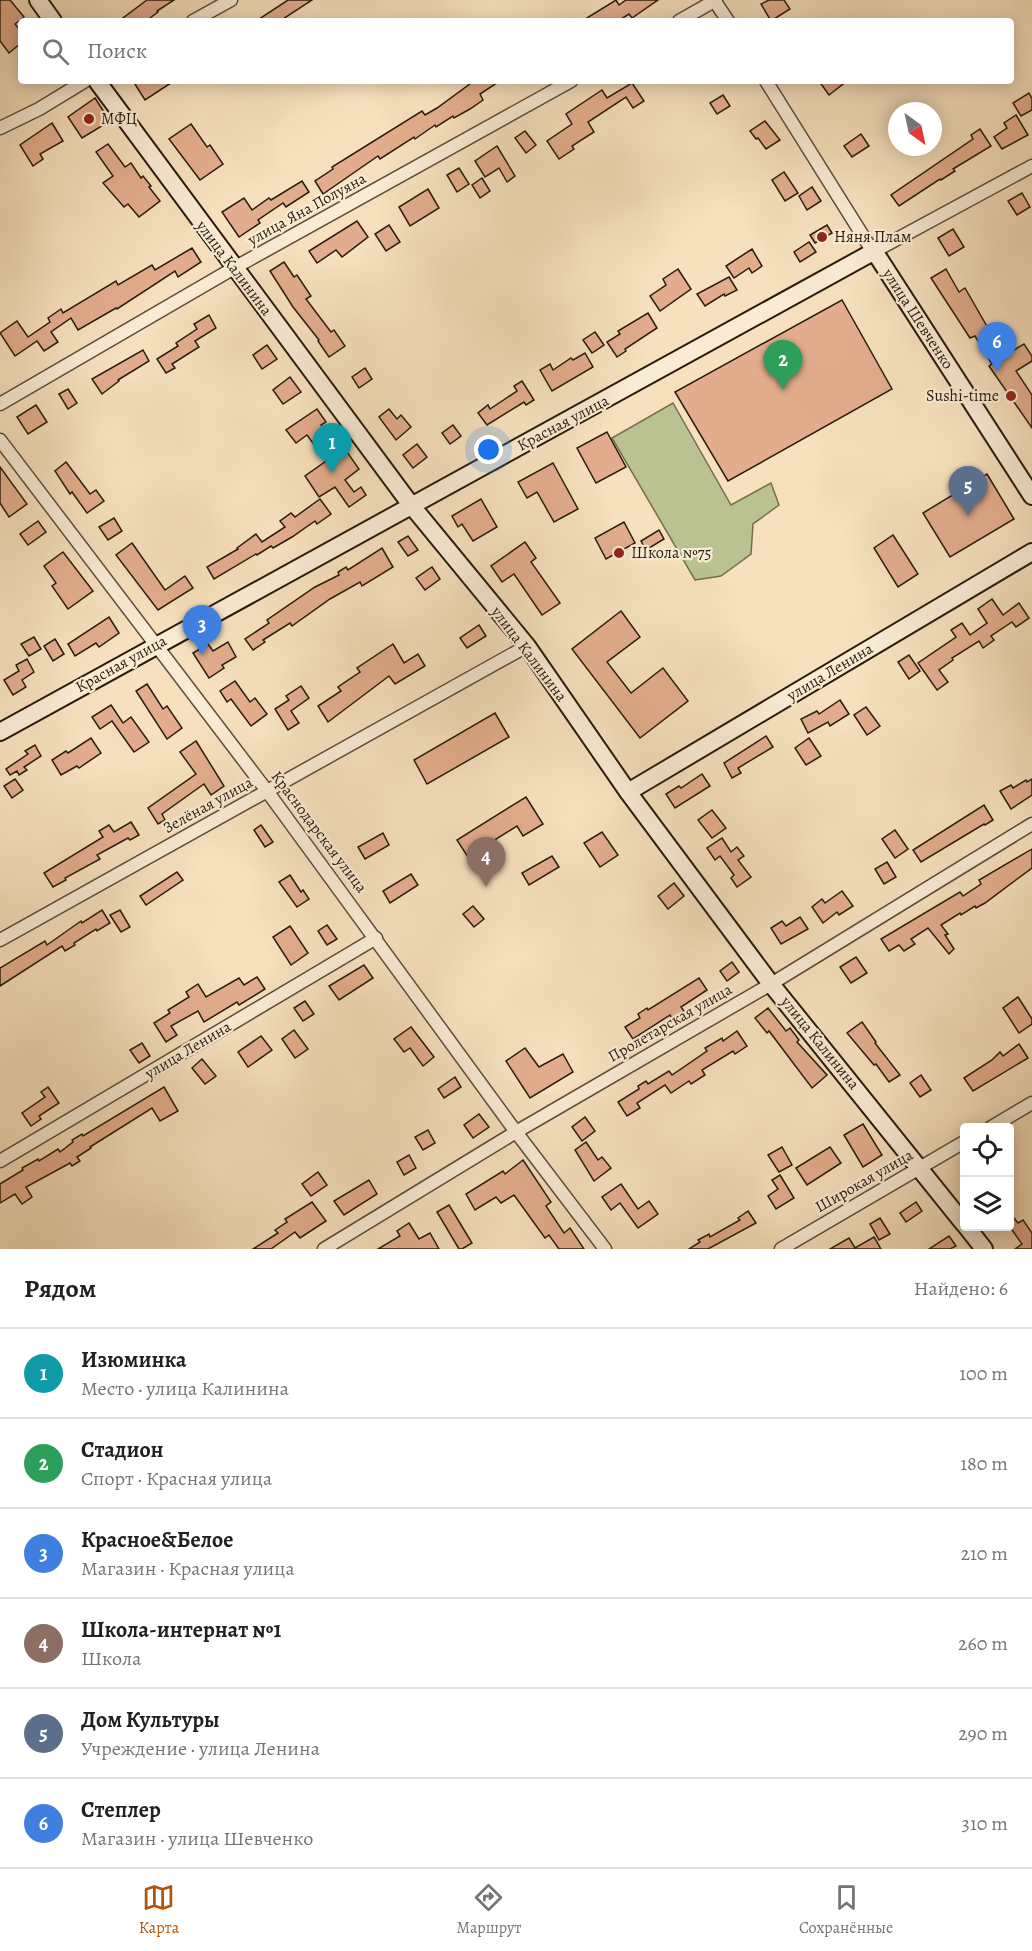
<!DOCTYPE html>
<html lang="ru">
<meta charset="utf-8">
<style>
:root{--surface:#fff;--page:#f6f6f6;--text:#202124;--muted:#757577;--line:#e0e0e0;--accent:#b45309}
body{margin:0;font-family:Alegreya,serif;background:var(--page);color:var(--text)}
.controls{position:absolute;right:18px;bottom:18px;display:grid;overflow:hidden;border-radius:6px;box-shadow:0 3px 15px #0003}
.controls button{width:54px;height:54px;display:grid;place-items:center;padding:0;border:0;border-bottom:2px solid var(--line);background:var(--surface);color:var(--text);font:30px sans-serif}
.compass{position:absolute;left:888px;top:102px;width:54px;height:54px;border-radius:50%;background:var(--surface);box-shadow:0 3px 15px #0003;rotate:147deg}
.you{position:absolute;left:489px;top:450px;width:21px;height:21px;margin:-15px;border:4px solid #fff;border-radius:50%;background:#1a73e8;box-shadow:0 0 0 9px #1a73e833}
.badge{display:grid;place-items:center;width:39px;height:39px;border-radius:50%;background:var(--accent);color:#fff;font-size:20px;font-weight:700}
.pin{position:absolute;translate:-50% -50px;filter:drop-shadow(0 2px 3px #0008)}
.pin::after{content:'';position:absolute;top:32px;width:21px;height:18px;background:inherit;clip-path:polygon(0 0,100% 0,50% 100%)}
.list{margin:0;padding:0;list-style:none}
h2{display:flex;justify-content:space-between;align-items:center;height:78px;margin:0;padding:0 24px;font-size:26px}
h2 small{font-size:20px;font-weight:400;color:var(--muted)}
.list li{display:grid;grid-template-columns:39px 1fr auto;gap:18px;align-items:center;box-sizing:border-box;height:90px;padding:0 24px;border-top:2px solid var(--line)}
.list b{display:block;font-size:22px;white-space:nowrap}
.list p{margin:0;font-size:20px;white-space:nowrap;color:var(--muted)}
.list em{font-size:20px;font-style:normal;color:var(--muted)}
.icon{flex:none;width:33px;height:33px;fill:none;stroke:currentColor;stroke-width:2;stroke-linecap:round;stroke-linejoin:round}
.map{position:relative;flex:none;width:1032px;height:1249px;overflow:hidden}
.search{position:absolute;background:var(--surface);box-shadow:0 3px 15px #0003;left:18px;right:18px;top:18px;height:66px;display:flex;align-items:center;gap:15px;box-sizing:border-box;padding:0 21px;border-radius:6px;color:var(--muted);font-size:22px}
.sheet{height:618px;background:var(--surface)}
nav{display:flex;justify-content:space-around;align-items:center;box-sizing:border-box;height:84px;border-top:2px solid var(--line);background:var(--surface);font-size:16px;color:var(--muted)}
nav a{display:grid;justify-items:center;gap:3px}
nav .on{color:var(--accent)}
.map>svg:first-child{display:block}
.green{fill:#bbc292;stroke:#726e4e;stroke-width:1.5}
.building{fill:#e3ad8d;stroke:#291b0b;stroke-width:1.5}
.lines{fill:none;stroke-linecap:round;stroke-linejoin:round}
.street-casing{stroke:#5c4c38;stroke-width:15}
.secondary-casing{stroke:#291b0b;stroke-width:20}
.street{stroke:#f9ebd4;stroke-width:12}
.secondary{stroke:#f9ebd4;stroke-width:16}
.poi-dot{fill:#8f2418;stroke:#f9ebd4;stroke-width:2}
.labels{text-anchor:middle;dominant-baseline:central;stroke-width:4.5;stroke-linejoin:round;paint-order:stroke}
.poi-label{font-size:16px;fill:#291b0b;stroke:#f9ebd4;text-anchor:start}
.street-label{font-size:16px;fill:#291b0b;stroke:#f9ebd4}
</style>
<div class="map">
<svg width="1032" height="1249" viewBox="0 0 1032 1249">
<rect width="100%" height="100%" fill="#f6e0bd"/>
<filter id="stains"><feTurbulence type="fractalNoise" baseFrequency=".00333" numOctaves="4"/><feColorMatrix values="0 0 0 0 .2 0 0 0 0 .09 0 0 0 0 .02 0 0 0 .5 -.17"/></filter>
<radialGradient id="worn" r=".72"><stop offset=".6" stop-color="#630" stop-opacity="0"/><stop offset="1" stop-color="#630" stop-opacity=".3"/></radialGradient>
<polygon class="green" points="673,403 731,505 771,483 779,505 753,524 751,554 721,576 695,580 612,438"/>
<g class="building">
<polygon points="0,0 10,0 24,17 15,24 21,31 21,43 9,53 0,41"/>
<polygon points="147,0 174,0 157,11 158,12 146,21 119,21"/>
<polygon points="288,0 312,0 280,21 256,21"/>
<polygon points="616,0 619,5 626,0 658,0 632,18 629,14 618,21 582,21"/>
<polygon points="769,0 784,0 790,9 771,21 761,4"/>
<polygon points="133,81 174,81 145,100"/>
<polygon points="474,81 500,81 480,94 483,100 470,109 454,118 453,116 436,127 435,125 415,139 414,137 380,159 378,156 323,194 315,181 333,169 332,167 422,111 425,115 437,108"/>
<polygon points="819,81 847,81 829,95"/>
<polygon points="632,83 644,101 633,108 626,97 588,122 594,132 572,146 574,149 559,159 547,141 572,124 566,114 602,90 607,98"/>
<polygon points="1029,93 1032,99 1032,110 1021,116 1013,103"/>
<polygon points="723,95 730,106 717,114 710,103"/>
<polygon points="95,98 110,121 82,138 68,117"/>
<polygon points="1016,115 1028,135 1002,149 994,137 1007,128 1004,123"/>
<polygon points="765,121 780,140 766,149 758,138 756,139 750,131"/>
<polygon points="52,123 63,141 40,154 43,159 33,166 20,145"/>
<polygon points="191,124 207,147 210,145 223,164 200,180 169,139"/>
<polygon points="980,129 991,146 953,169 955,171 941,180 940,179 899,206 891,195 973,139 971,135"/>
<polygon points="525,131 536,145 526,153 515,138"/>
<polygon points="861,134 869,146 852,157 844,146"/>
<polygon points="108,144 125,167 131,163 141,178 143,176 151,186 149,187 160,201 139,217 128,204 124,207 103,183 113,176 96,152"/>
<polygon points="497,146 515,176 507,182 499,168 485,177 475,161"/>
<polygon points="459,168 469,184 457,192 447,175"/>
<polygon points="784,172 798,193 785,201 772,180"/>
<polygon points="482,178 490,191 480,198 472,185"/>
<polygon points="302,181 309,192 286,207 283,203 258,220 260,223 239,237 222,212 244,198 252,210 269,198 271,200"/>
<polygon points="812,187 821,201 807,210 799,196"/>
<polygon points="428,189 439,208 410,226 399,207"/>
<polygon points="1022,193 1030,207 1017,215 1008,201"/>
<polygon points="357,221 368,237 342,257 336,250 317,263 309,251"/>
<polygon points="389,225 400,242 386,251 375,234"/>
<polygon points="827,225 832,233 815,243 810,235"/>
<polygon points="953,229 964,247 949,256 938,238"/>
<polygon points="809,242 816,252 800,262 794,252"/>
<polygon points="192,248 201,262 178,277 175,271 117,309 116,308 78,330 71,318 51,332 58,342 44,351 37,341 15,356 0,333 17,321 28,337 50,322 48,318 61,309 63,313 116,281 118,285 152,265 155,270"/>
<polygon points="752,249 762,266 752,273 749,268 734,278 726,266"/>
<polygon points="284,262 294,277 297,275 311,296 306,299 331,332 334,330 345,346 329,357 318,341 319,340 293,307 270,271"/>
<polygon points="678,269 691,289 660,311 650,296 666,285 663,279"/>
<polygon points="946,269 959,292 965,288 992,335 994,333 1007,354 1024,344 1032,356 1032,361 1016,371 1032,395 1032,428 989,366 992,364 975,336 970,338 931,278"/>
<polygon points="729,277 737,290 725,296 724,294 705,306 697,294"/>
<polygon points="842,300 892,389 728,481 675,392"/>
<polygon points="648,313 657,328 625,349 626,351 617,357 607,342 620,334 618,331"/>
<polygon points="209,315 216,328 195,341 199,347 172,364 175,368 166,373 157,359 178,346 176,343 197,329 194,324"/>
<polygon points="595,332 604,345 592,353 583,340"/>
<polygon points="267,345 277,359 262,369 253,355"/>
<polygon points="143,350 149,361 118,380 119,381 102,394 92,379"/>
<polygon points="585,353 593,367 552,391 540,370 550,364 553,370 571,358 573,360"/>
<polygon points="365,368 372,379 359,388 352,377"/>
<polygon points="290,377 301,392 283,404 273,390"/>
<polygon points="522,381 534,400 526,405 524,402 487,425 478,413 488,405 490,409 517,391 514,386"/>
<polygon points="68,389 77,403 68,409 59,394"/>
<polygon points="36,405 47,422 28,434 17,417"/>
<polygon points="317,409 326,422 321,425 341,452 345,449 359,469 345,480 354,492 361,487 366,495 349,507 335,487 319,497 305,476 326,461 307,435 296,443 286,430"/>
<polygon points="389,409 397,419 401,415 411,427 396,440 379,417"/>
<polygon points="453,425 461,436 450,444 442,433"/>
<polygon points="607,432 626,467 596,483 577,448"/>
<polygon points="417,444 427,457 413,468 403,455"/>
<polygon points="66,462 90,494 96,490 104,501 87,513 72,492 70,494 55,471"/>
<polygon points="553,463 578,509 554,522 537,492 527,498 518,482"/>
<polygon points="0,467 27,504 9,517 0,503"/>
<polygon points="987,474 1014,519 950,557 923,513"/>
<polygon points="320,499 331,514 317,524 315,521 292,537 273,548 271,546 257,555 256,554 214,579 207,567 238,549 237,548 256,534 262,542 285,527 280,521 291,513 295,517"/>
<polygon points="481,499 497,527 473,541 462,524 458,527 452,516"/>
<polygon points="114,518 122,531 108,540 99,527"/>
<polygon points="38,521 46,532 28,545 20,534"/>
<polygon points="624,522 635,543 606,559 595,538"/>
<polygon points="659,530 664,539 646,550 641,541"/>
<polygon points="893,535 918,574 898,587 874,548"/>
<polygon points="408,536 418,550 408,556 398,542"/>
<polygon points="525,542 536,558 531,562 560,603 542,615 514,574 502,582 491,566"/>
<polygon points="132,543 165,590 185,576 193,588 158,610 116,555"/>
<polygon points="382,548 393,567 362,586 360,582 330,599 292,626 290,623 263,640 265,642 253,650 245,639 269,623 267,620 315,587 339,575 338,572 346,567 348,570"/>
<polygon points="63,552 93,591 68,609 52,586 56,583 44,566"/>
<polygon points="432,567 440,579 425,590 416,578"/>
<polygon points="992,599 1003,615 1019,603 1029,618 1016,627 1012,622 991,636 994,640 983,648 979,641 952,658 953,660 939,670 948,682 937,690 918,663 956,637 951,630 962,623 970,635 987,623 978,609"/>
<polygon points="621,611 640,637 607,662 631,693 663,668 688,701 640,738 572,649"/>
<polygon points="109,617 119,633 99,647 96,643 75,656 68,644"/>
<polygon points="479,625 486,636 467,648 460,638"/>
<polygon points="34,637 41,649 29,656 21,644"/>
<polygon points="55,639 64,654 53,661 44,646"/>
<polygon points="228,642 236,657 222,665 224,668 209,678 193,653 208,644 213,651"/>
<polygon points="393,644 404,663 418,654 425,666 395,684 389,676 328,722 318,706 341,691 338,687 360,672 357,668"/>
<polygon points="909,655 920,671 909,679 898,662"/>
<polygon points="27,659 34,672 22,680 26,687 13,695 4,680 19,671 16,665"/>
<polygon points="235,681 250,702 255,698 267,714 251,726 231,699 227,702 220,691"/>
<polygon points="147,684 163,709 167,706 182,728 167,739 136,691"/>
<polygon points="301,686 309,698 291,711 299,723 288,730 275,709 289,700 286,696"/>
<polygon points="840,700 849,714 830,726 828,722 808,733 801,719 817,711 819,714"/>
<polygon points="111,705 123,723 131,717 149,742 134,752 112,721 100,729 92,717"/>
<polygon points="866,707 880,726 867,735 854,715"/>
<polygon points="495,713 509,737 427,784 414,760"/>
<polygon points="766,736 773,747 738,768 741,773 732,778 724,763"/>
<polygon points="91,738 101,753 79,768 77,766 61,775 52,760 66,751 68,753"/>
<polygon points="809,738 821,756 806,765 795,748"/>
<polygon points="196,741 224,786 211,795 204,784 162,814 165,820 158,824 148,808 196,774 180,752"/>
<polygon points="35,745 41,756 24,767 27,770 19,775 17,771 10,775 6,769 28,754 25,751"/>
<polygon points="702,774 710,786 675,808 666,794 679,786 681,788"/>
<polygon points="15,779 23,790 12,798 4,786"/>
<polygon points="1032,779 1032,795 1011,809 1000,791 1011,785 1013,788 1026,780 1027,782"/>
<polygon points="526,797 543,824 523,836 517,826 485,846 490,854 473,865 457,840"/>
<polygon points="984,805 993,820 985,825 984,824 921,862 913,850"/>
<polygon points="712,810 726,828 712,838 698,820"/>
<polygon points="131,822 139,835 130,840 128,838 97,855 100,859 65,878 66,880 53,887 44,873 103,837 99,831 109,825 114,832"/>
<polygon points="261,825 273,842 265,847 254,830"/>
<polygon points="895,830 908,849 895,858 882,839"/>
<polygon points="602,832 618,855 600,867 584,843"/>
<polygon points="383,833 389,845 365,859 358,847"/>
<polygon points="722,838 731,852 737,847 744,856 738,860 751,877 737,887 731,878 734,875 720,856 715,860 707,848"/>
<polygon points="1032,849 1032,868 985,903 976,908 975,906 961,915 960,913 941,925 948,934 945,935 954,949 949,954 928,928 911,939 915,944 904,951 899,945 889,951 881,939 960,892 963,896 981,884 979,880"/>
<polygon points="552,856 559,867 529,885 522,873"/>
<polygon points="887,862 896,877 884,884 875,869"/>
<polygon points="177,872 183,880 146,905 140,896"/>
<polygon points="411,874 418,885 390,903 383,891"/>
<polygon points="290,875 301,892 303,890 309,899 297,907 279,882"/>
<polygon points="674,883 684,896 668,909 658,896"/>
<polygon points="842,891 853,906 839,915 837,912 823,923 812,907 822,899 825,903"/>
<polygon points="473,906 484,919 474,927 463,914"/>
<polygon points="102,910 110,923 97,931 96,929 74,943 75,945 65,951 62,946 0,986 0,968 45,941 47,945 81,921 82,923"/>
<polygon points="120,910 130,927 121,932 110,915"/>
<polygon points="800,917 808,929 781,944 771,928 782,921 786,926"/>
<polygon points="327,925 337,939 327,945 318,931"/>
<polygon points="290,926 308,953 291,965 273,937"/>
<polygon points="856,957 867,973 851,983 840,967"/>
<polygon points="732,962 739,972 727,981 720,971"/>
<polygon points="364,965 373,978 339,1000 329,986"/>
<polygon points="257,977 265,989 239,1005 237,1002 204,1022 198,1011 171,1026 177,1035 166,1042 154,1023 170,1013 168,1010 189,997 186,992 198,984 206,997 239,978 244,985"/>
<polygon points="699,978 707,990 681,1007 684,1011 672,1019 670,1015 633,1039 625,1027 640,1018 638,1014 647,1008 648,1010"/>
<polygon points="1018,997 1032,1019 1032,1024 1019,1033 1003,1008"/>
<polygon points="305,1001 314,1014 303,1021 294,1008"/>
<polygon points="768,1008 786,1031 790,1028 799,1040 797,1042 827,1075 812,1088 769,1031 767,1033 755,1018"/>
<polygon points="862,1022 876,1042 875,1043 900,1075 889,1082 876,1064 874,1065 847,1033"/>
<polygon points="411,1027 434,1057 423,1066 410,1048 404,1052 394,1039"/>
<polygon points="294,1030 308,1049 295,1058 282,1039"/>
<polygon points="737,1031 747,1046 735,1054 733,1051 702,1070 705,1075 691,1084 689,1081 671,1093 665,1085 637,1103 640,1108 627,1116 618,1102 639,1089 638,1086 646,1081 648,1084 669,1071 672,1075 707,1051 705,1048 722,1038 723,1041"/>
<polygon points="261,1036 272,1050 248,1067 238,1052"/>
<polygon points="142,1043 150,1056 139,1063 130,1050"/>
<polygon points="1019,1044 1028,1058 973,1091 964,1078 992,1060 1000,1052 1003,1056"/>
<polygon points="525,1048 539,1067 563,1054 573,1072 530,1098 506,1061"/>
<polygon points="202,1059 216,1076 205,1084 192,1068"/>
<polygon points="921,1075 931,1090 920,1097 910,1083"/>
<polygon points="455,1077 461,1087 444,1098 438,1089"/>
<polygon points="48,1087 59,1103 39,1116 41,1119 31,1126 22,1113 45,1097 41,1092"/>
<polygon points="164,1087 178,1111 160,1121 152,1108 90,1147 91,1148 77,1157 80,1161 72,1166 70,1163 26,1187 32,1197 22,1204 15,1194 0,1203 0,1184 23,1170 22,1168 38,1159 39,1161 58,1149 60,1152 73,1142 72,1140 82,1134 83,1136"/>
<polygon points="479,1114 489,1127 473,1138 464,1125"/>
<polygon points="585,1117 595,1131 582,1141 572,1127"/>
<polygon points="863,1124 882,1155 863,1167 844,1135"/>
<polygon points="428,1130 435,1143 423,1150 415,1137"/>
<polygon points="586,1142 598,1160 602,1157 611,1168 594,1181 575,1150"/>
<polygon points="782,1147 792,1165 779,1172 768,1155"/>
<polygon points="830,1147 841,1163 807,1185 796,1168"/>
<polygon points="409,1155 416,1168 404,1175 397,1162"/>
<polygon points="523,1160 551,1202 546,1206 564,1233 570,1228 584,1249 559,1249 549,1235 545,1238 514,1195 501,1203 496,1197 475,1210 466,1194 503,1171 505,1174"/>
<polygon points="318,1172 327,1185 311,1196 302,1184"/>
<polygon points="780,1175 794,1198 776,1209 768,1196 778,1189 772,1180"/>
<polygon points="369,1180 377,1194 344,1215 334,1201"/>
<polygon points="621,1184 638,1209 649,1201 658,1214 638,1228 620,1203 611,1210 602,1197"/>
<polygon points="312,1202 326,1221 300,1238 295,1232 271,1249 253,1249 278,1233 275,1230 287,1222 285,1219"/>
<polygon points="916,1202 922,1211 906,1222 900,1213"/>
<polygon points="449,1205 472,1243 462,1249 459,1249 437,1212"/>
<polygon points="748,1211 756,1223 708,1249 689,1249 700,1242 698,1240 709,1234 710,1237 740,1220 738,1218"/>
<polygon points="1010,1213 1018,1223 1023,1220 1032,1233 1032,1249 1015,1249 1022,1244 1010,1227"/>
<polygon points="880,1218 890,1234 879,1240 870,1224"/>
<polygon points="409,1223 419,1239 430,1233 439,1249 378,1249 400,1236 397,1231"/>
<polygon points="949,1236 956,1246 950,1249 929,1249"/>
<polygon points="874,1237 881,1249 830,1249 849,1238 855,1248"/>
</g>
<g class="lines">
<defs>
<g id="street">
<polyline points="714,0 728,21"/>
<polyline points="193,21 231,0"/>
<polyline points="679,21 716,0"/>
<polyline points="766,81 873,252 1032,166"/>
<polyline points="0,128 39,109 85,81"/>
<polyline points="0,404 234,268 571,81"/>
<polyline points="0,440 267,791 516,1132 605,1249"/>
<polyline points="0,940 527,646"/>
<polyline points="990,1128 1032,1103"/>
<polyline points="0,1161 376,938"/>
<polyline points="324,1249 516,1132 771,984 1032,824"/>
<polyline points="781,1249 964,1142"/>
</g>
<g id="secondary">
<polyline points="38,0 53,21"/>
<polyline points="97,81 411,505 527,646 628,792 771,984 964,1224"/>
<polyline points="0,732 873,252 878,257 1032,496"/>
<polyline points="628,792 1032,552"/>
<polyline points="966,1226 984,1249"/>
</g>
</defs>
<use href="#street" class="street-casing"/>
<use href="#secondary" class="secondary-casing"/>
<use href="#street" class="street"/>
<use href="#secondary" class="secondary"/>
</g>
<g class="poi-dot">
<circle cx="89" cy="119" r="6"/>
<circle cx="822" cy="237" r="6"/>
<circle cx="1011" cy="396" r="6"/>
<circle cx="619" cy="553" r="6"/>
</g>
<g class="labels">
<g class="poi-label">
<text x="101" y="119">МФЦ</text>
<text x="834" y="237">Няня Плам</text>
<text x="999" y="396" text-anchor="end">Sushi-time</text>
<text x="631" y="553">Школа №75</text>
</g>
<g class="street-label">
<text transform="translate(307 209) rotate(-29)">улица Яна Полуяна</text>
<text transform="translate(234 268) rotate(53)">улица Калинина</text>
<text transform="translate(918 319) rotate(57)">улица Шевченко</text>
<text transform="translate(563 423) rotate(-28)">Красная улица</text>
<text transform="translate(529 654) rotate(53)">улица Калинина</text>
<text transform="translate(121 664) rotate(-29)">Красная улица</text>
<text transform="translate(830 672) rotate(-31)">улица Ленина</text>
<text transform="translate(208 805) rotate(-29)">Зелёная улица</text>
<text transform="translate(319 832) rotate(53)">Краснодарская улица</text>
<text transform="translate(670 1023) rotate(-30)">Пролетарская улица</text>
<text transform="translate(820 1043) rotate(51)">улица Калинина</text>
<text transform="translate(188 1050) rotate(-31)">улица Ленина</text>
<text transform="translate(864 1181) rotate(-30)">Широкая улица</text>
</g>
</g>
<rect width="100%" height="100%" filter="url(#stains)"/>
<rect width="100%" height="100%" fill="url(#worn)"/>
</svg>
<div class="controls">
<button><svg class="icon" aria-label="locate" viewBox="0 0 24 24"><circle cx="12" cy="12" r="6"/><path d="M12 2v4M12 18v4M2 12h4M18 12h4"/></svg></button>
<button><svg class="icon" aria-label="layers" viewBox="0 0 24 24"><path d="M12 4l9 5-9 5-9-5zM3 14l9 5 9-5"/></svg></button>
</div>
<svg class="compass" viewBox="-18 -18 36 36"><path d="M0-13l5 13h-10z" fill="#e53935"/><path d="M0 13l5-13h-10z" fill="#757577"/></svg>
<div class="you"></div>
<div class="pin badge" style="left:332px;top:473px;background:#0f9aa8">1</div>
<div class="pin badge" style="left:783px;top:390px;background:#2e9e5b">2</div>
<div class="pin badge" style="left:202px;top:655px;background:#3f7fe0">3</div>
<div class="pin badge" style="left:486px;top:887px;background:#8d6e63">4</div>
<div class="pin badge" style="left:968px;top:516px;background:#5c6f8a">5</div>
<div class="pin badge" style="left:997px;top:372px;background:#3f7fe0">6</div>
<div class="search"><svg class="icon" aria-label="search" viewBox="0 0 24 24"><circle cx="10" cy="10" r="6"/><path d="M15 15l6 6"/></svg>Поиск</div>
</div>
<section class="sheet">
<h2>Рядом<small>Найдено: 6</small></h2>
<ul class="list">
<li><span class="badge" style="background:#0f9aa8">1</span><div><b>Изюминка</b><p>Место · улица Калинина</p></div><em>100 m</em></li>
<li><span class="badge" style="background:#2e9e5b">2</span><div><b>Стадион</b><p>Спорт · Красная улица</p></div><em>180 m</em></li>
<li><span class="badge" style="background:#3f7fe0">3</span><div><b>Красное&amp;Белое</b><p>Магазин · Красная улица</p></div><em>210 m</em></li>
<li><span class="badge" style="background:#8d6e63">4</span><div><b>Школа-интернат №1</b><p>Школа</p></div><em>260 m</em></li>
<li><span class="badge" style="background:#5c6f8a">5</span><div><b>Дом Культуры</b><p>Учреждение · улица Ленина</p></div><em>290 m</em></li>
<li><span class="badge" style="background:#3f7fe0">6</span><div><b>Степлер</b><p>Магазин · улица Шевченко</p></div><em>310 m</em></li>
</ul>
</section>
<nav>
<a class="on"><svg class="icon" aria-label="map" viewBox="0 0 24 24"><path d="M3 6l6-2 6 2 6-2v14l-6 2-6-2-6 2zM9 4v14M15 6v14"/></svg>Карта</a>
<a><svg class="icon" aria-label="directions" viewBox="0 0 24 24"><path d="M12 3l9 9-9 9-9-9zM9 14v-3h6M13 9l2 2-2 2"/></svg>Маршрут</a>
<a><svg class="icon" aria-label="saved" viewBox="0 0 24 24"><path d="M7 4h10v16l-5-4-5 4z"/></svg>Сохранённые</a>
</nav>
